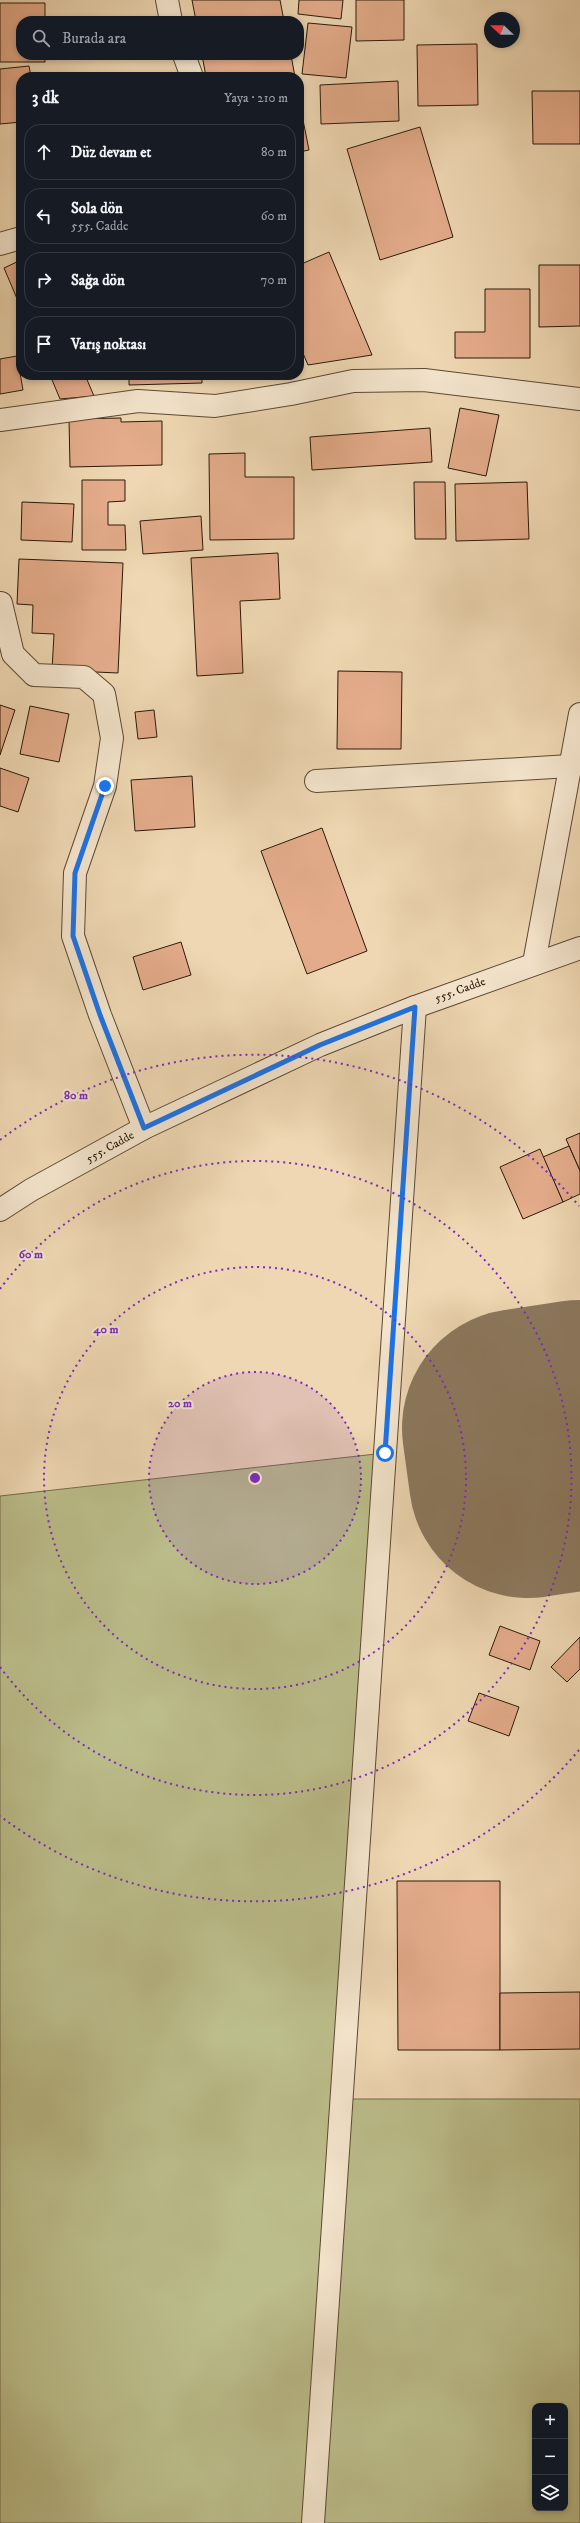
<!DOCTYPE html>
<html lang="tr">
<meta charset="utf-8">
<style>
:root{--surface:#171b24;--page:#242831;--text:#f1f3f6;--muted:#9ea1a6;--line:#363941}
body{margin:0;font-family:"IM FELL DW Pica",serif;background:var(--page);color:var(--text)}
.controls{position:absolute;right:12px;bottom:12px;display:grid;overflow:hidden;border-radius:8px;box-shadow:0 2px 6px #0003}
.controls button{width:36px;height:36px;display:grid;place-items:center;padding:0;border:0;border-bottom:1px solid var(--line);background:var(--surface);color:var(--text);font:20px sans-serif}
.compass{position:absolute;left:484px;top:12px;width:36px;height:36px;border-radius:50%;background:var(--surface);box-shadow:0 2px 6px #0003;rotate:292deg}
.stop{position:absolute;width:12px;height:12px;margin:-9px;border:3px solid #1a73e8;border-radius:50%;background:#fff}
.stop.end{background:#1a73e8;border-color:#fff;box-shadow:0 1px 4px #0008}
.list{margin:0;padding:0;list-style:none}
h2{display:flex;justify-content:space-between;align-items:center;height:52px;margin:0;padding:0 16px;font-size:17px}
h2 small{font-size:13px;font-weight:400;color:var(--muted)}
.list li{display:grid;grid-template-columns:26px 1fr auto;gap:12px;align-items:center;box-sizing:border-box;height:56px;margin:0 8px 8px;padding:0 8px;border:1px solid var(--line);border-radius:16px}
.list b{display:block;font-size:15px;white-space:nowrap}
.list p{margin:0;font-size:13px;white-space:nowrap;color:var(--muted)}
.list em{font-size:13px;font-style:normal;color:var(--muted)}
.icon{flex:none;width:22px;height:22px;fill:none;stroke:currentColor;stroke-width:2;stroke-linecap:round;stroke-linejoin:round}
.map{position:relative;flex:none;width:580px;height:2523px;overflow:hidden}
.search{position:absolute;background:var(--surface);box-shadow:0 2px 6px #0003;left:16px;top:16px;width:288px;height:44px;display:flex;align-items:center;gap:10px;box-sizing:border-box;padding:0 14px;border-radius:16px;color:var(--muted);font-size:15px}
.panel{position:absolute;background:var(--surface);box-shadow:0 2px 6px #0003;left:16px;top:72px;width:288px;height:308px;border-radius:16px}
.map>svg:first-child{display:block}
.green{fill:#bbbd8a;stroke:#726c4a;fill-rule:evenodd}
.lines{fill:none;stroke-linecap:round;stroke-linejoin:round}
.runway{stroke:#8c785e;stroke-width:238}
.building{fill:#e4ac8b;stroke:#2a1a09}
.minor-casing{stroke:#5b4933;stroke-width:24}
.tertiary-casing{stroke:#5b4933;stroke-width:24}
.minor{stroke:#f4e5cd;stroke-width:22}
.tertiary{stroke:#f4e5cd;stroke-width:22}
.route{stroke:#1a73e8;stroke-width:5}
.ring{fill:none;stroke:#7b2cbf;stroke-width:2;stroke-dasharray:2 4}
.labels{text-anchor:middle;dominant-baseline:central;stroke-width:4;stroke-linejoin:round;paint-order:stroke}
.street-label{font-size:12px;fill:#2a1a09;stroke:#f4e5cd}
.centre{fill:#7b2cbf;stroke:#f4e5cd;stroke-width:2}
.ring-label{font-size:12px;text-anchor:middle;font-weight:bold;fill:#7b2cbf;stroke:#f4e5cd;stroke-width:4;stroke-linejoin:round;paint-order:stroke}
</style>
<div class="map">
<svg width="580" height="2523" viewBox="0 0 580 2523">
<rect width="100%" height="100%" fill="#eed7b2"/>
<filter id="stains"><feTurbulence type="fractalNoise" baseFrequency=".005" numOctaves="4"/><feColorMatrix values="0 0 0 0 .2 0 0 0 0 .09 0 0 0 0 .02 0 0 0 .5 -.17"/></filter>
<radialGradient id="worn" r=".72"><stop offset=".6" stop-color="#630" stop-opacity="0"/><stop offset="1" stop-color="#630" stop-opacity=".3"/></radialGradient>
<path class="green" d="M385 1453 342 2099H580V2523H0V1496ZM535 2406H565V2508H535Z"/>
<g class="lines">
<polyline class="runway" points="580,1419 521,1428 528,1479 580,1471"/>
</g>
<g class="building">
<polygon points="192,0 280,0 284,21 196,21"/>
<polygon points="299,0 343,0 341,19 298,14"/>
<polygon points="356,0 404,0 404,40 356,41"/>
<polygon points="0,3 45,3 45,21 21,21 21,55 45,55 45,62 0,62"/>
<polygon points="308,23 352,27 346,78 302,74"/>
<polygon points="477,44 478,105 418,106 417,45"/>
<polygon points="202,55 291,55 295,77 206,77"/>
<polygon points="29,66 31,77 21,77 21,122 0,124 0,69"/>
<polygon points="398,81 399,121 321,124 320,85"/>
<polygon points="532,91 580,91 580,144 533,144"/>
<polygon points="299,100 309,150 299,152"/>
<polygon points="420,127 453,237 380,260 347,149"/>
<polygon points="329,252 372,355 308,365 299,344 299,265"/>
<polygon points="21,260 21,308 4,268"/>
<polygon points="539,265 580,265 580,326 539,327"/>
<polygon points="485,289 530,289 530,358 455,358 455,332 485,332"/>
<polygon points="17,356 23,390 0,394 0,359"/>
<polygon points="50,375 85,375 94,396 60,399"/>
<polygon points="129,375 202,375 202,383 129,385"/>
<polygon points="460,408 499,415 486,476 448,468"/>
<polygon points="121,418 121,422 162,421 162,465 70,467 69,419"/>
<polygon points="430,428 432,462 312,470 310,437"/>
<polygon points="245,453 245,477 294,477 294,539 210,540 209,454"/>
<polygon points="82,480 125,480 125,501 108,502 108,525 125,525 126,550 82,550"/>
<polygon points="414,482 445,482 446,539 415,539"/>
<polygon points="527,482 529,539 456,541 455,484"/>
<polygon points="22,502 74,504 72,542 21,540"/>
<polygon points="201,516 203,550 143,554 140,521"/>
<polygon points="278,553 280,599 240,601 243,673 197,676 191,558"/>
<polygon points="19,559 123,563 118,673 52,670 54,634 32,633 33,605 17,604"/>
<polygon points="338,671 402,672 401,749 337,749"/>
<polygon points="0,705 15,710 0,755"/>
<polygon points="30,706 69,714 59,762 20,754"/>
<polygon points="154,710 157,737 138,739 135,712"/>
<polygon points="0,768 29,778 18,812 0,806"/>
<polygon points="192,776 195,827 135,831 131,780"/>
<polygon points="322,828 367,951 307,974 261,851"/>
<polygon points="181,942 191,975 143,990 133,957"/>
<polygon points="580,1133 580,1171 566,1139"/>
<polygon points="569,1146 580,1171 580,1194 563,1202 543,1157"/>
<polygon points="540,1149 563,1202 523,1219 500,1167"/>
<polygon points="500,1626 540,1641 530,1670 489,1655"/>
<polygon points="580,1637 580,1669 567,1682 551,1667"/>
<polygon points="479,1693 519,1707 509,1736 468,1721"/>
<polygon points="397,1881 500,1881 500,2050 398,2050"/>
<polygon points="580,1992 580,2049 500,2050 500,1993"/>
</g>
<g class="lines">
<defs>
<g id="minor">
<polyline points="167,0 171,21"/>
<polyline points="184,55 192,77"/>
<polyline points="0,244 21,238"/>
<polyline points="0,420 138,401 215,406 291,394 353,381 424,380 580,399"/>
<polyline points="1,603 13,654 34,675 84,677 104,694 112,738 105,786 75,873 73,936 100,1015 144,1128"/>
<polyline points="316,781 570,766"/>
<polyline points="534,963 580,714"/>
<polyline points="313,2523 415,1007"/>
</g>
<polyline id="tertiary" points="0,1210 31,1190 144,1128 320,1045 415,1007 580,948"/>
</defs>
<use href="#minor" class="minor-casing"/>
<use href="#tertiary" class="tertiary-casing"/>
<use href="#minor" class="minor"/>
<use href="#tertiary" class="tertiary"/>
</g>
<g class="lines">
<polyline class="route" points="105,786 75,873 73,936 100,1015 144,1128 320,1045 415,1007 385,1453"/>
</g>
<circle cx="255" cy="1478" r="106" fill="#7b2cbf" fill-opacity=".12"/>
<g class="ring">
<circle cx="255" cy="1478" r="106"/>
<circle cx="255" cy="1478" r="211"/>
<path d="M0 1289A317 317 0 1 1 0 1667"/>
<path d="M579 1750A423 423 0 0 1 0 1816M0 1140A423 423 0 0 1 579 1206"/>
</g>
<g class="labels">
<g class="street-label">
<text transform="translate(460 990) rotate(-20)">555. Cadde</text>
<text transform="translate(110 1147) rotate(-29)">555. Cadde</text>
</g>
</g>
<circle cx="255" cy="1478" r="6" class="centre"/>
<g class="ring-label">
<text x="76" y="1099">80 m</text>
<text x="31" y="1258">60 m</text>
<text x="106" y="1333">40 m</text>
<text x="180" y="1407">20 m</text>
</g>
<rect width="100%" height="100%" filter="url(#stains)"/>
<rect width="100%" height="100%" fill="url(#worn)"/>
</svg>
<div class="controls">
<button>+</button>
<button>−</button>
<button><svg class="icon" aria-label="layers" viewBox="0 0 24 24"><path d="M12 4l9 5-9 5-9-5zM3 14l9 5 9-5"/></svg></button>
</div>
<svg class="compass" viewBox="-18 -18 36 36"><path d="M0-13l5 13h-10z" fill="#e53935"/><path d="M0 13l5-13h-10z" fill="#9ea1a6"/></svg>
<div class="stop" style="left:385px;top:1453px"></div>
<div class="stop end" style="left:105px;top:786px"></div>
<div class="search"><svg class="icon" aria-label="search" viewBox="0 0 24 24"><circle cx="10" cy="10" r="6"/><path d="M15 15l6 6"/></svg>Burada ara</div>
<section class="panel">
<h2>3 dk<small>Yaya · 210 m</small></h2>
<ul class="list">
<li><svg class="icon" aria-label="ahead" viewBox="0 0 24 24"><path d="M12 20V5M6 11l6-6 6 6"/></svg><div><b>Düz devam et</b></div><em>80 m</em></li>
<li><svg class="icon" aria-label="left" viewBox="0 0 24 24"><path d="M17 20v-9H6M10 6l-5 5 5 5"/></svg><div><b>Sola dön</b><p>555. Cadde</p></div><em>60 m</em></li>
<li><svg class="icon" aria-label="right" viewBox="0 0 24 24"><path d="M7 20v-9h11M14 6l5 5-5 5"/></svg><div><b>Sağa dön</b></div><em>70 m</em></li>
<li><svg class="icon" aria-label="arrive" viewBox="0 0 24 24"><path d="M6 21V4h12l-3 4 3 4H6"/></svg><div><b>Varış noktası</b></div></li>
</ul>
</section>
</div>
